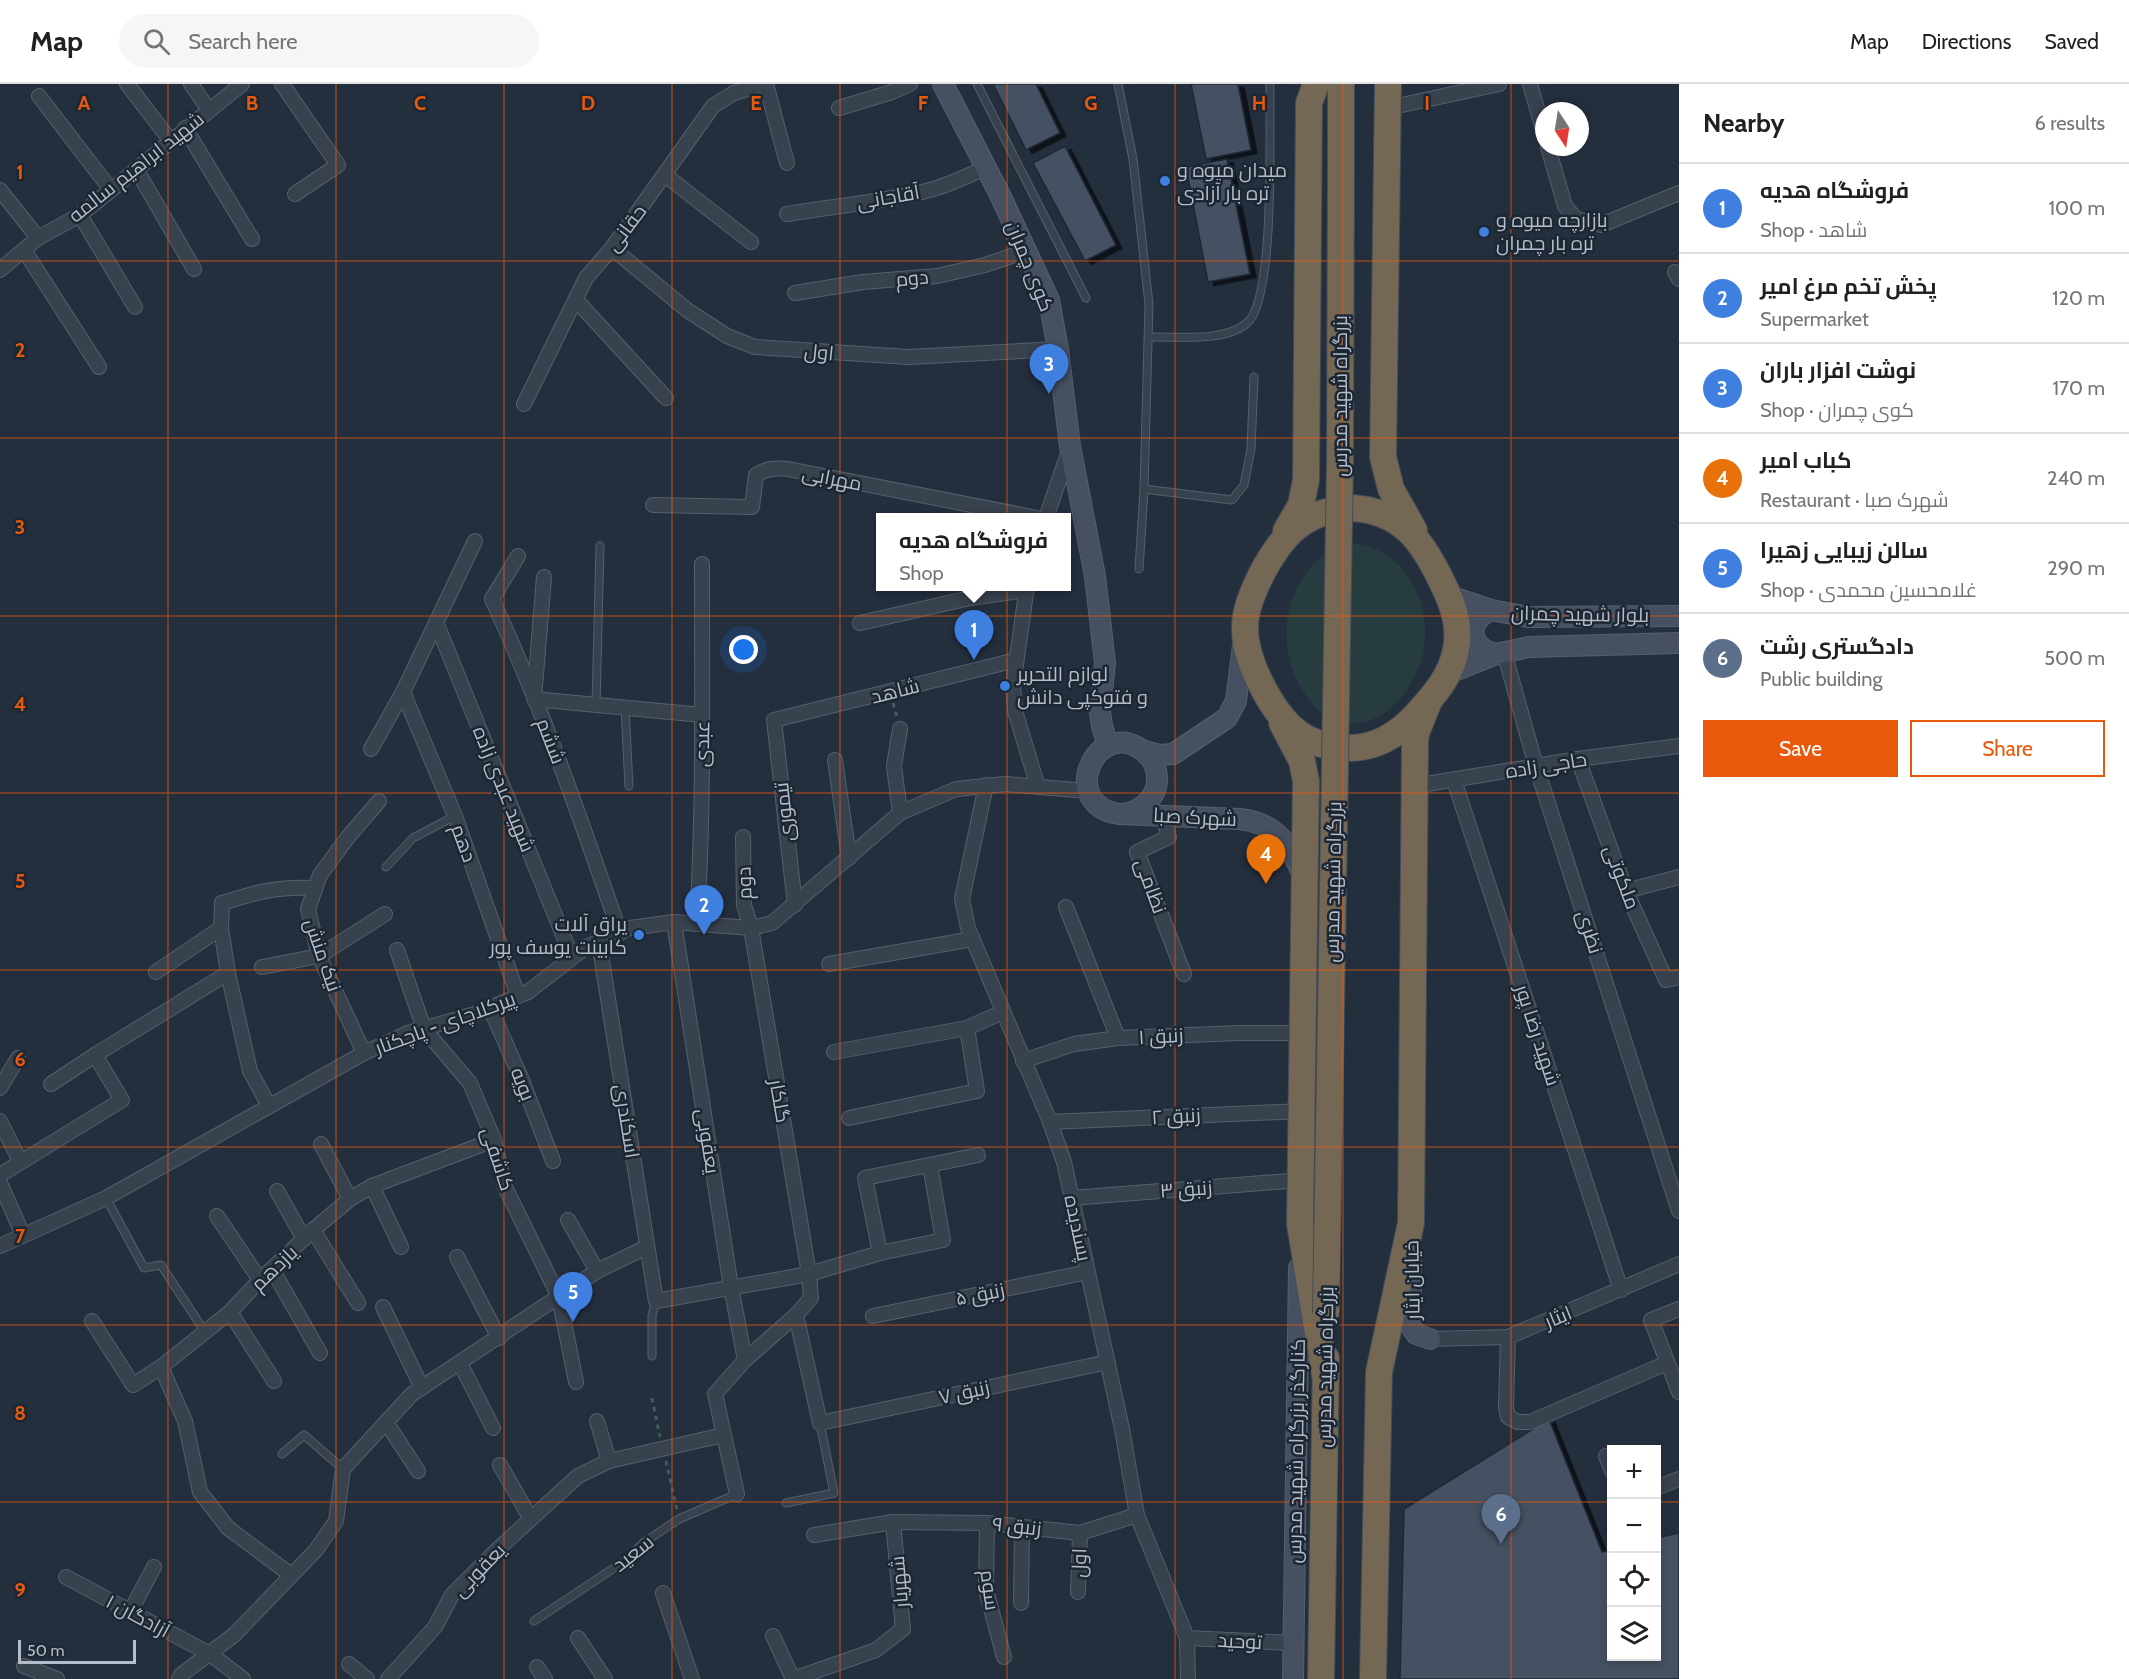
<!DOCTYPE html>
<meta charset="utf-8">
<style>
:root{--surface:#fff;--page:#f6f6f6;--text:#202124;--muted:#757577;--line:#e0e0e0;--accent:#ea580c}
body{margin:0;font-family:Cabin,Cairo,sans-serif;background:var(--page);color:var(--text)}
.controls{position:absolute;right:18px;bottom:18px;display:grid;overflow:hidden;border-radius:0px;box-shadow:0 3px 9px #0003}
.controls button{width:54px;height:54px;display:grid;place-items:center;padding:0;border:0;border-bottom:2px solid var(--line);background:var(--surface);color:var(--text);font:30px sans-serif}
.compass{position:absolute;left:1535px;top:18px;width:54px;height:54px;border-radius:50%;background:var(--surface);box-shadow:0 3px 9px #0003;rotate:168deg}
.scale{position:absolute;left:18px;bottom:15px;width:118px;box-sizing:border-box;padding-left:6px;border:3px solid #b4bcc9;border-top:0;font-size:16px;line-height:21px;white-space:nowrap;color:#b4bcc9;-webkit-text-stroke:4px #1d2633;paint-order:stroke}
.you{position:absolute;left:744px;top:566px;width:21px;height:21px;margin:-15px;border:4px solid #fff;border-radius:50%;background:#1a73e8;box-shadow:0 0 0 9px #1a73e833}
.badge{display:grid;place-items:center;width:39px;height:39px;border-radius:50%;background:var(--accent);color:#fff;font-size:20px;font-weight:700}
.pin{position:absolute;translate:-50% -50px;filter:drop-shadow(0 2px 3px #0008)}
.pin::after{content:'';position:absolute;top:32px;width:21px;height:18px;background:inherit;clip-path:polygon(0 0,100% 0,50% 100%)}
.popup{position:absolute;left:876px;top:429px;width:195px;height:78px;box-sizing:border-box;display:grid;place-content:center;border-radius:0px;background:var(--surface);filter:drop-shadow(0 2px 4px #0005);font-size:20px;white-space:nowrap;color:var(--muted)}
.popup b{font-size:22px;color:var(--text)}
.popup::after{content:'';position:absolute;left:50%;top:100%;margin-left:-12px;border:12px solid transparent;border-top-color:var(--surface)}
.list{margin:0;padding:0;list-style:none}
h2{display:flex;justify-content:space-between;align-items:center;height:78px;margin:0;padding:0 24px;font-size:26px}
h2 small{font-size:20px;font-weight:400;color:var(--muted)}
.list li{display:grid;grid-template-columns:39px 1fr auto;gap:18px;align-items:center;box-sizing:border-box;height:90px;padding:0 24px;border-top:2px solid var(--line)}
.list b{display:block;font-size:22px;white-space:nowrap}
.list p{margin:0;font-size:20px;white-space:nowrap;color:var(--muted)}
.list em{font-size:20px;font-style:normal;color:var(--muted)}
.actions{display:flex;gap:12px;padding:18px 24px}
.actions a{flex:1;padding:14px 0;border:2px solid var(--accent);border-radius:0px;text-align:center;font-size:21px;color:var(--accent)}
.actions .main{background:var(--accent);color:#fff}
.icon{flex:none;width:33px;height:33px;fill:none;stroke:currentColor;stroke-width:2;stroke-linecap:round;stroke-linejoin:round}
.map{position:relative;flex:none;width:1679px;height:1595px;overflow:hidden}
header{display:flex;align-items:center;gap:36px;box-sizing:border-box;height:84px;padding:0 30px;background:var(--surface);border-bottom:2px solid var(--line)}
header strong{font-size:28px}
nav{display:flex;gap:33px;margin-inline-start:auto;font-size:21px}
.search{width:420px;height:54px;background:var(--page);display:flex;align-items:center;gap:15px;box-sizing:border-box;padding:0 21px;border-radius:33px;color:var(--muted);font-size:22px}
main{display:flex}
aside{flex:1;background:var(--surface)}
.map>svg:first-child{display:block}
.green{fill:#263c3f}
.building{fill:#455162;stroke:#1f2835;stroke-width:1.5;filter:url(#shadow)}
.lines{fill:none;stroke-linecap:round;stroke-linejoin:round}
.lane-casing{stroke:#565f6c;stroke-width:9}
.street-casing{stroke:#565f6c;stroke-width:16}
.secondary-casing{stroke:#565f6c;stroke-width:22}
.highway-casing{stroke:#434c59;stroke-width:28}
.path{stroke:#44595c;stroke-width:3;stroke-dasharray:4.5 4.5;stroke-linecap:butt}
.lane{stroke:#38414e;stroke-width:7}
.street{stroke:#38414e;stroke-width:14}
.secondary{stroke:#465061;stroke-width:20}
.highway{stroke:#746855;stroke-width:26}
.highway-bridge-casing{stroke:#434c59;stroke-width:28;stroke-linecap:butt}
.highway-bridge{stroke:#746855;stroke-width:26}
.grid{fill:none;stroke:#e8590c;stroke-width:1.5;stroke-opacity:0.55}
.shop-dot{fill:#3f7fe0;stroke:#1d2633;stroke-width:2}
.labels{text-anchor:middle;dominant-baseline:central;stroke-width:5;stroke-linejoin:round;paint-order:stroke}
.street-label{font-size:20px;fill:#b4bcc9;stroke:#1d2633}
.poi-label{font-size:20px;fill:#b4bcc9;stroke:#1d2633;text-anchor:start}
.grid-label{font-size:20px;text-anchor:middle;font-weight:bold;fill:#e8590c;stroke:#1d2633;stroke-width:5;stroke-linejoin:round;paint-order:stroke}
</style>
<header>
<strong>Map</strong>
<div class="search"><svg class="icon" aria-label="search" viewBox="0 0 24 24"><circle cx="10" cy="10" r="6"/><path d="M15 15l6 6"/></svg>Search here</div>
<nav><a>Map</a><a>Directions</a><a>Saved</a></nav>
</header>
<main>
<div class="map">
<svg width="1679" height="1595" viewBox="0 0 1679 1595">
<defs>
<filter id="shadow"><feDropShadow dx="6" dy="3.5" stdDeviation="0" flood-color="#0009"/></filter>
</defs>
<rect width="100%" height="100%" fill="#242f3e"/>
<path class="green" d="M1351 459C1376 461 1396 474 1410 495 1466 585 1353 702 1299 600 1271 550 1291 474 1351 459Z"/>
<g class="building">
<polygon points="993,0 1036,0 1060,49 1026,66"/>
<polygon points="1191,0 1238,0 1251,66 1206,75"/>
<polygon points="1065,62 1116,161 1085,177 1033,79"/>
<polygon points="1227,75 1250,190 1208,198 1186,83"/>
<polygon points="1549,1335 1602,1468 1612,1466 1612,1572 1656,1572 1656,1454 1679,1449 1679,1595 1400,1595 1404,1425"/>
</g>
<g class="lines">
<defs>
<g id="lane">
<polyline points="977,0 1086,214"/>
<polyline points="1118,0 1133,75 1149,220 1144,405 1139,485"/>
<path d="M1149 253C1177 252 1224 259 1247 239 1276 215 1269 42 1270 0"/>
<polyline points="1144,405 1232,416 1244,401 1251,365 1254,293"/>
<polyline points="596,621 600,462"/>
<polyline points="625,624 629,702"/>
<polyline points="386,783 413,754 455,732"/>
<polyline points="106,1114 144,1184 161,1181 205,1248"/>
<polyline points="652,1272 652,1231 656,1217"/>
<polyline points="282,1370 304,1351 343,1385"/>
<polyline points="786,1419 834,1409 820,1339"/>
<polyline points="534,1537 626,1476 643,1459 679,1435 737,1410"/>
</g>
<g id="street">
<polyline points="127,0 170,56"/>
<polyline points="191,0 209,26"/>
<polyline points="282,0 338,81 295,110"/>
<polyline points="766,0 787,79"/>
<polyline points="1530,0 1544,49"/>
<polyline points="39,12 111,106"/>
<polyline points="839,24 892,8 910,0"/>
<polyline points="1388,24 1499,0"/>
<polyline points="185,44 252,155"/>
<polyline points="1548,63 1565,122 1576,135 1601,141 1679,109"/>
<polyline points="136,85 194,185"/>
<polyline points="665,91 751,158"/>
<polyline points="0,106 38,154"/>
<path d="M787 130C835 122 883 118 930 106 949 101 968 91 986 84"/>
<polyline points="80,131 135,223"/>
<polyline points="612,164 687,226 727,252 755,263 909,273 1058,265"/>
<polyline points="24,166 99,283"/>
<polyline points="0,186 38,154 80,131 242,0"/>
<polyline points="1675,188 1679,195"/>
<polyline points="795,209 863,198 937,192 985,181 1026,167"/>
<polyline points="576,216 666,314"/>
<polyline points="524,320 586,194 612,164 713,22 734,9 763,0"/>
<path d="M653 421 752 423 756 391C767 384 776 384 788 385L1037 434"/>
<polyline points="1046,434 1070,364"/>
<path d="M518 472 492 515C542 623 581 736 620 849"/>
<polyline points="544,493 534,615 702,631"/>
<polyline points="1027,502 1013,602 1015,627 1038,703"/>
<polyline points="436,538 572,873"/>
<polyline points="860,539 970,514 1026,506"/>
<polyline points="1504,568 1536,682 1679,1127"/>
<polyline points="403,608 455,732 518,912"/>
<polyline points="900,645 894,682 900,729"/>
<polyline points="371,665 403,608 475,457"/>
<polyline points="1578,675 1626,807 1666,896 1679,893"/>
<polyline points="835,676 849,774"/>
<polyline points="1454,696 1621,1206"/>
<polyline points="986,701 962,815 968,844 1050,1038 1064,1078 1122,1345 1137,1431 1187,1554 1188,1595"/>
<polyline points="1414,702 1578,675 1679,662"/>
<polyline points="1163,731 1169,753 1137,768 1184,890"/>
<polyline points="1626,807 1679,793"/>
<polyline points="795,821 774,636 1016,576"/>
<polyline points="1066,823 1118,954"/>
<polyline points="674,838 731,1203 745,1276"/>
<path d="M697 840C704 720 702 600 702 480"/>
<polyline points="599,858 656,1217 809,1190 880,1169 943,1156 930,1081"/>
<polyline points="397,866 424,945 470,999 494,1056 505,1103 559,1213 576,1298"/>
<polyline points="829,880 973,855"/>
<polyline points="262,883 319,872 385,830"/>
<path d="M156 888 221 844 222 819C257 808 278 802 315 804"/>
<polyline points="228,889 250,987 269,1022"/>
<polyline points="490,924 521,994 553,1077"/>
<polyline points="834,968 967,944 1003,928"/>
<polyline points="364,969 319,872 308,825 320,791 348,753 379,717"/>
<polyline points="1023,977 1074,960 1118,954 1239,949 1303,949"/>
<polyline points="51,1000 95,971"/>
<polyline points="0,1004 18,974"/>
<polyline points="849,1034 977,1007 967,944"/>
<polyline points="0,1037 20,1077"/>
<polyline points="1050,1038 1302,1027"/>
<polyline points="321,1060 350,1115"/>
<polyline points="0,1091 122,1016 95,971 228,889 221,844"/>
<polyline points="0,1099 23,1151"/>
<polyline points="372,1102 401,1163"/>
<polyline points="277,1107 304,1155"/>
<polyline points="1071,1114 1301,1096"/>
<polyline points="217,1132 260,1196"/>
<polyline points="568,1136 597,1187"/>
<polyline points="313,1146 358,1219"/>
<polyline points="0,1162 106,1114 364,969 408,949 475,930 528,908 586,863 630,844 674,838 751,844 772,839 900,729 956,705 1005,700 1088,707"/>
<polyline points="880,1169 865,1094 978,1071"/>
<polyline points="457,1173 499,1254"/>
<polyline points="272,1185 320,1269"/>
<polyline points="383,1223 422,1304"/>
<polyline points="1679,1225 1651,1236 1679,1308"/>
<polyline points="230,1228 274,1297"/>
<polyline points="796,1231 820,1339 1108,1278"/>
<polyline points="873,1232 1088,1188"/>
<polyline points="92,1237 133,1301 161,1283 230,1228 260,1196 313,1146 350,1115 372,1102 494,1056"/>
<polyline points="1508,1253 1506,1323 1508,1333 1518,1338 1530,1338 1667,1279"/>
<polyline points="1430,1255 1508,1253 1679,1180"/>
<polyline points="460,1279 493,1344"/>
<polyline points="161,1283 185,1337 200,1408 228,1444 291,1491"/>
<polyline points="597,1337 609,1377"/>
<polyline points="386,1338 418,1387"/>
<polyline points="1606,1372 1612,1387"/>
<polyline points="500,1381 531,1435"/>
<polyline points="1656,1404 1679,1395"/>
<polyline points="737,1410 715,1310 745,1276 796,1231 811,1214 809,1190 751,844 744,821 743,753"/>
<polyline points="987,1439 986,1506 1004,1573"/>
<polyline points="814,1451 893,1438 987,1439 1080,1449 1137,1431"/>
<polyline points="66,1493 210,1570 243,1595"/>
<polyline points="1078,1508 1080,1449"/>
<polyline points="663,1509 692,1595"/>
<polyline points="1021,1519 1022,1443"/>
<polyline points="130,1528 154,1483"/>
<polyline points="773,1552 793,1595"/>
<polyline points="578,1554 605,1595"/>
<polyline points="1187,1554 1293,1559"/>
<polyline points="349,1580 367,1595"/>
<polyline points="24,1582 57,1595"/>
<polyline points="537,1583 545,1595"/>
<polyline points="179,1595 181,1591 234,1551 316,1466 336,1437 343,1385 412,1310 597,1187 647,1163"/>
<polyline points="388,1595 435,1543 452,1511 497,1466 578,1392 609,1377 723,1351"/>
<polyline points="793,1595 876,1566 903,1545 893,1438"/>
</g>
<g id="secondary">
<polyline points="943,0 1000,111 1049,216 1058,265 1070,362 1095,492 1105,579 1100,629 1102,642 1108,662"/>
<polyline points="1449,512 1491,526 1529,533 1679,532"/>
<path d="M1491 526C1465 538 1469 564 1496 570"/>
<polyline points="1449,589 1496,570 1529,563 1679,559"/>
<polyline points="1144,667 1159,671 1173,670 1227,634 1236,617 1243,561"/>
<path d="M1123 730C1140 728 1155 716 1157 698 1158 685 1152 673 1142 666 1096 633 1057 720 1119 730L1240 735C1277 739 1291 762 1304 794"/>
<polyline points="1411,1176 1411,1242 1416,1250 1430,1255"/>
<polyline points="1293,1595 1299,1184"/>
</g>
<g id="highway">
<polyline points="1388,0 1383,373 1391,405 1414,446"/>
<polyline points="1341,83 1341,0"/>
<path d="M1352 424C1401 427 1421 455 1441 496 1452 518 1461 540 1456 565 1452 591 1434 611 1417 630 1398 651 1375 665 1346 664 1300 663 1278 635 1259 596 1251 579 1245 563 1245 544 1245 526 1252 510 1260 493 1281 452 1303 426 1352 424Z"/>
<polyline points="1286,447 1301,421 1306,396 1309,19 1316,0"/>
<polyline points="1282,639 1302,677 1306,697 1300,1140 1325,1291"/>
<polyline points="1321,1595 1326,1274"/>
<polyline points="1373,1595 1379,1288 1411,1139 1415,659 1416,649 1429,617"/>
</g>
</defs>
<use href="#lane" class="lane-casing"/>
<use href="#street" class="street-casing"/>
<use href="#secondary" class="secondary-casing"/>
<use href="#highway" class="highway-casing"/>
<g class="path">
<polyline points="893,619 897,633"/>
<polyline points="652,1314 660,1353"/>
<polyline points="666,1377 677,1426"/>
</g>
<use href="#lane" class="lane"/>
<use href="#street" class="street"/>
<use href="#secondary" class="secondary"/>
<use href="#highway" class="highway"/>
<defs>
<polyline id="highway-bridge" points="1326,1229 1340,377 1341,83"/>
</defs>
<use href="#highway-bridge" class="highway-bridge-casing"/>
<use href="#highway-bridge" class="highway-bridge"/>
</g>
<path class="grid" d="M168 0V1595M336 0V1595M504 0V1595M672 0V1595M840 0V1595M1007 0V1595M1175 0V1595M1343 0V1595M1511 0V1595M0 177H1679M0 354H1679M0 532H1679M0 709H1679M0 886H1679M0 1063H1679M0 1241H1679M0 1418H1612M1656 1418H1679"/>
<g class="shop-dot">
<circle cx="1165" cy="97" r="6"/>
<circle cx="1484" cy="148" r="6"/>
<circle cx="1005" cy="602" r="6"/>
<circle cx="639" cy="851" r="6"/>
</g>
<g class="labels">
<g class="street-label">
<text transform="translate(136 83) rotate(-38)">شهید ابراهیم سالمه</text>
<text transform="translate(888 113) rotate(-10)">آقاجانی</text>
<text transform="translate(626 144) rotate(-53)">حقانی</text>
<text transform="translate(1030 182) rotate(68)">کوی چمران</text>
<text transform="translate(912 194) rotate(-5)">دوم</text>
<text transform="translate(819 268) rotate(6)">اول</text>
<text transform="translate(1340 312) rotate(-90)">بزرگراه شهید مدرس</text>
<text transform="translate(832 394) rotate(11)">مهرابی</text>
<text transform="translate(1580 530) rotate(1)">بلوار شهید چمران</text>
<text transform="translate(895 607) rotate(-14)">شاهد</text>
<text transform="translate(551 657) rotate(69)">ششم</text>
<text transform="translate(702 660) rotate(-89)">عبدی</text>
<text transform="translate(1546 681) rotate(-9)">حاجی زاده</text>
<text transform="translate(504 705) rotate(68)">شهید عبدی زاده</text>
<text transform="translate(784 728) rotate(-96)">تیموری</text>
<text transform="translate(1195 733) rotate(3)">شهرک صبا</text>
<text transform="translate(464 759) rotate(70)">دهم</text>
<text transform="translate(1622 793) rotate(69)">ملکوتی</text>
<text transform="translate(1333 798) rotate(-89)">بزرگراه شهید مدرس</text>
<text transform="translate(744 799) rotate(-92)">دوم</text>
<text transform="translate(1151 802) rotate(70)">نظامی</text>
<text transform="translate(1590 848) rotate(72)">نظری</text>
<text transform="translate(323 871) rotate(71)">نیک منش</text>
<text transform="translate(445 939) rotate(-20)">پیرکلاچای - پاچکنار</text>
<text transform="translate(1538 951) rotate(72)">شهید رضا پور</text>
<text transform="translate(1161 952) rotate(-3)">زنبق ۱</text>
<text transform="translate(523 1000) rotate(68)">بویه</text>
<text transform="translate(780 1017) rotate(80)">گلکار</text>
<text transform="translate(1176 1032) rotate(-3)">زنبق ۲</text>
<text transform="translate(627 1037) rotate(81)">اسکندری</text>
<text transform="translate(708 1057) rotate(81)">یعقوبی</text>
<text transform="translate(498 1075) rotate(72)">کاشفی</text>
<text transform="translate(1186 1105) rotate(-4)">زنبق ۳</text>
<text transform="translate(1078 1144) rotate(78)">پسندیده</text>
<text transform="translate(274 1184) rotate(-44)">یازدهم</text>
<text transform="translate(1412 1196) rotate(-91)">خیابان ایثار</text>
<text transform="translate(980 1210) rotate(-11)">زنبق ۵</text>
<text transform="translate(1558 1233) rotate(-22)">ایثار</text>
<text transform="translate(1325 1283) rotate(-89)">بزرگراه شهید مدرس</text>
<text transform="translate(964 1308) rotate(-12)">زنبق ۷</text>
<text transform="translate(1296 1367) rotate(-89)">کنارگذر بزرگراه شهید مدرس</text>
<text transform="translate(1017 1442) rotate(6)">زنبق ۹</text>
<text transform="translate(633 1469) rotate(-38)">سعید</text>
<text transform="translate(1079 1479) rotate(-88)">اول</text>
<text transform="translate(479 1486) rotate(-46)">یعقوبی</text>
<text transform="translate(899 1498) rotate(-95)">شهریار</text>
<text transform="translate(990 1506) rotate(82)">سوم</text>
<text transform="translate(138 1532) rotate(28)">آزادگان ۱</text>
<text transform="translate(1240 1557) rotate(3)">توحید</text>
</g>
<g class="poi-label">
<text x="1177" y="86">میدان میوه و<tspan x="1177" dy="23">تره بار آزادی</tspan></text>
<text x="1496" y="136">بازارچه میوه و<tspan x="1496" dy="23">تره بار چمران</tspan></text>
<text x="1017" y="590">لوازم التحریر<tspan x="1017" dy="23">و فتوکپی دانش</tspan></text>
<text x="627" y="840" text-anchor="end">یراق آلات<tspan x="627" dy="23">کابینت یوسف پور</tspan></text>
</g>
</g>
<g class="grid-label">
<text x="84" y="26">A</text>
<text x="252" y="26">B</text>
<text x="420" y="26">C</text>
<text x="588" y="26">D</text>
<text x="756" y="26">E</text>
<text x="923" y="26">F</text>
<text x="1091" y="26">G</text>
<text x="1259" y="26">H</text>
<text x="1427" y="26">I</text>
<text x="20" y="95">1</text>
<text x="20" y="273">2</text>
<text x="20" y="450">3</text>
<text x="20" y="627">4</text>
<text x="20" y="804">5</text>
<text x="20" y="982">6</text>
<text x="20" y="1159">7</text>
<text x="20" y="1336">8</text>
<text x="20" y="1513">9</text>
</g>
</svg>
<div class="controls">
<button>+</button>
<button>−</button>
<button><svg class="icon" aria-label="locate" viewBox="0 0 24 24"><circle cx="12" cy="12" r="6"/><path d="M12 2v4M12 18v4M2 12h4M18 12h4"/></svg></button>
<button><svg class="icon" aria-label="layers" viewBox="0 0 24 24"><path d="M12 4l9 5-9 5-9-5zM3 14l9 5 9-5"/></svg></button>
</div>
<svg class="compass" viewBox="-18 -18 36 36"><path d="M0-13l5 13h-10z" fill="#e53935"/><path d="M0 13l5-13h-10z" fill="#757577"/></svg>
<div class="scale">50 m</div>
<div class="you"></div>
<div class="pin badge" style="left:974px;top:576px;background:#3f7fe0">1</div>
<div class="popup"><b>فروشگاه هدیه</b>Shop</div>
<div class="pin badge" style="left:704px;top:851px;background:#3f7fe0">2</div>
<div class="pin badge" style="left:1049px;top:310px;background:#3f7fe0">3</div>
<div class="pin badge" style="left:1266px;top:800px;background:#e8710a">4</div>
<div class="pin badge" style="left:573px;top:1238px;background:#3f7fe0">5</div>
<div class="pin badge" style="left:1501px;top:1460px;background:#5c6f8a">6</div>
</div>
<aside>
<h2>Nearby<small>6 results</small></h2>
<ul class="list">
<li><span class="badge" style="background:#3f7fe0">1</span><div><b>فروشگاه هدیه</b><p>Shop · شاهد</p></div><em>100 m</em></li>
<li><span class="badge" style="background:#3f7fe0">2</span><div><b>پخش تخم مرغ امیر</b><p>Supermarket</p></div><em>120 m</em></li>
<li><span class="badge" style="background:#3f7fe0">3</span><div><b>نوشت افزار باران</b><p>Shop · کوی چمران</p></div><em>170 m</em></li>
<li><span class="badge" style="background:#e8710a">4</span><div><b>کباب امیر</b><p>Restaurant · شهرک صبا</p></div><em>240 m</em></li>
<li><span class="badge" style="background:#3f7fe0">5</span><div><b>سالن زیبایی زهیرا</b><p>Shop · غلامحسین محمدی</p></div><em>290 m</em></li>
<li><span class="badge" style="background:#5c6f8a">6</span><div><b>دادگستری رشت</b><p>Public building</p></div><em>500 m</em></li>
</ul>
<div class="actions"><a class="main">Save</a><a>Share</a></div>
</aside>
</main>
